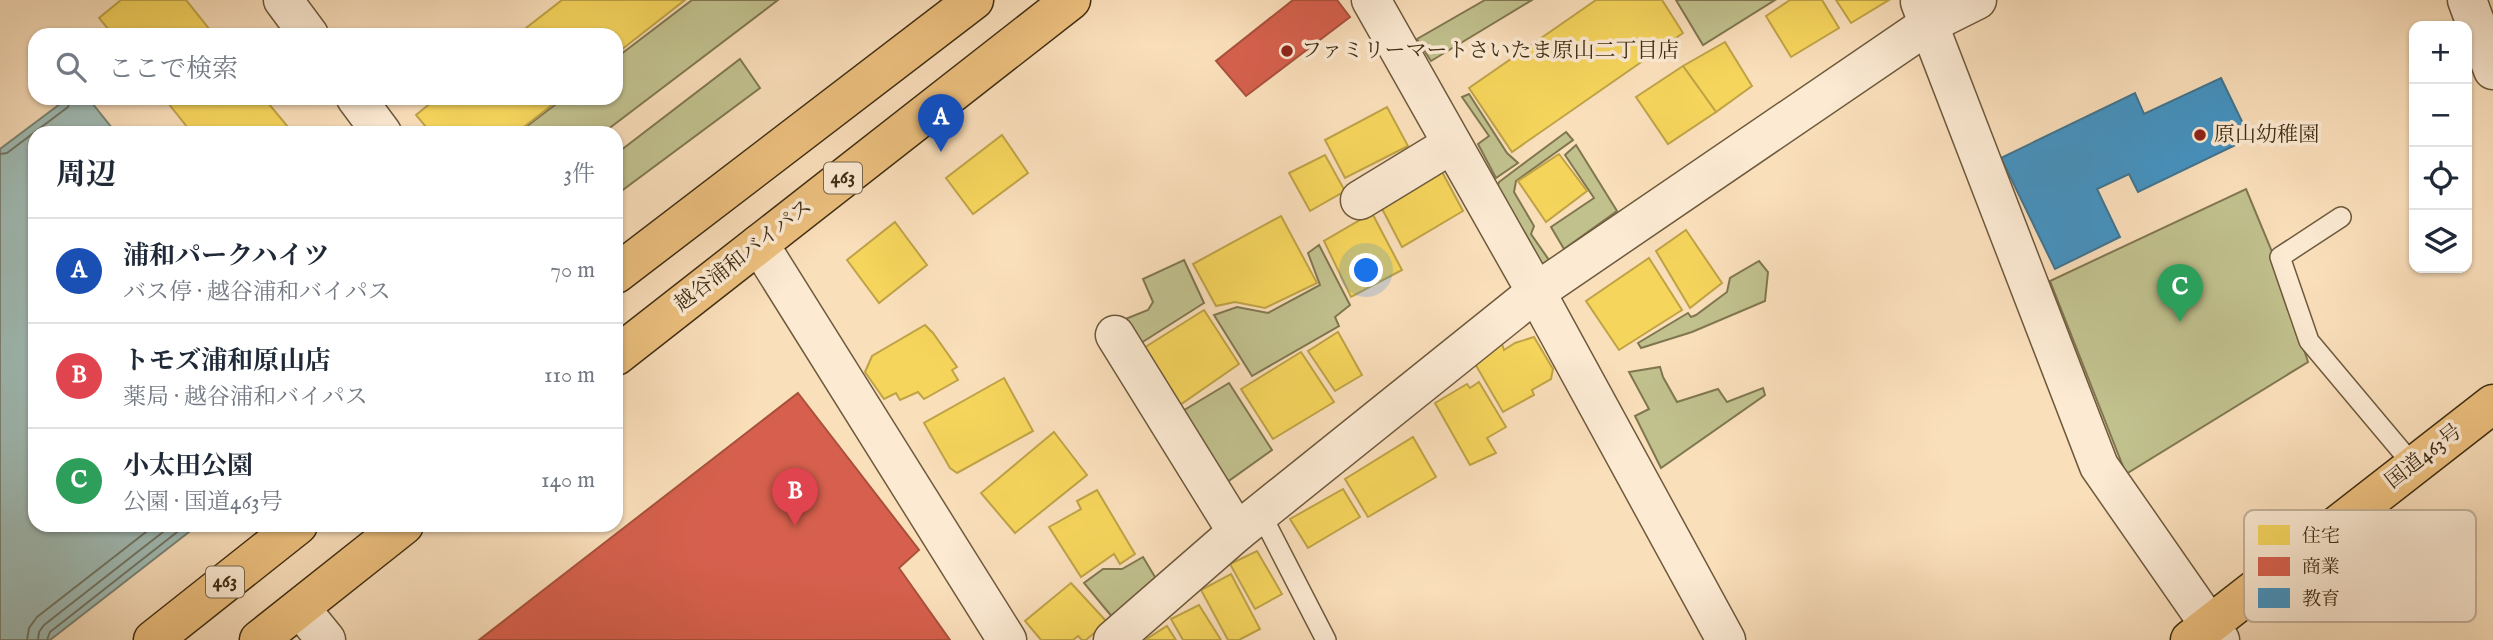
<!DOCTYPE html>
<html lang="ja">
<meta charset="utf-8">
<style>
:root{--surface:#fff;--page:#f6f6f7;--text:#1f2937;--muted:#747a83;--line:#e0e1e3;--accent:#b45309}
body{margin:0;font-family:"IM FELL English","Noto Serif JP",serif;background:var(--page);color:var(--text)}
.controls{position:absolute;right:21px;top:21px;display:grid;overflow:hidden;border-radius:14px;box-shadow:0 2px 5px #0004}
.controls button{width:63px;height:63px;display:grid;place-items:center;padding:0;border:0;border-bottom:2px solid var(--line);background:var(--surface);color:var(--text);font:35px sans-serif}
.you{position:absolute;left:1367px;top:271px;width:24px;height:24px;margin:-18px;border:5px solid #fff;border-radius:50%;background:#1a73e8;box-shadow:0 0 0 10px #1a73e833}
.badge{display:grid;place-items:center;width:46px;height:46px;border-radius:50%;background:var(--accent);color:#fff;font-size:23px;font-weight:700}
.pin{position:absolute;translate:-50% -58px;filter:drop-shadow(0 2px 4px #0008)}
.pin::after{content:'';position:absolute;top:37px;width:24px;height:21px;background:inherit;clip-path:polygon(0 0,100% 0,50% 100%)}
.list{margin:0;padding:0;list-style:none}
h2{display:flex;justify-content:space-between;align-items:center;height:91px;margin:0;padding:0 28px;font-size:30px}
h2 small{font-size:23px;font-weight:400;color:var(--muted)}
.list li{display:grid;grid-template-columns:46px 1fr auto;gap:21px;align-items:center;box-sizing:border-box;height:105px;padding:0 28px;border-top:2px solid var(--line)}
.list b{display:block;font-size:26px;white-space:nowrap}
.list p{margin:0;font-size:23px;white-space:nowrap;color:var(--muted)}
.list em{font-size:23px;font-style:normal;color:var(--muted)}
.icon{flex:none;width:38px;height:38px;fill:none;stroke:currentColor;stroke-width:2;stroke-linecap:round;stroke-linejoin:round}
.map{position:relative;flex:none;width:2493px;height:640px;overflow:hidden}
.search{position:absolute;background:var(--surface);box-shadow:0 2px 5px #0004;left:28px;top:28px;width:595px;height:77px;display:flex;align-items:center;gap:18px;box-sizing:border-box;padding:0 24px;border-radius:21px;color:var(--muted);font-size:26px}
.panel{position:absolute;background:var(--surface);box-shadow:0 2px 5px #0004;left:28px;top:126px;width:595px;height:406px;border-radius:21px}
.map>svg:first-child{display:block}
.green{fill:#c1c18e;stroke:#807750;stroke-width:2}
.water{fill:#9fbcb6;stroke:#798374;stroke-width:2}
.homes{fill:#f6d55c;stroke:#bfa346;stroke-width:2}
.shops{fill:#d6604d;stroke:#a9513b;stroke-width:2}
.schools{fill:#4393c3;stroke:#42748e;stroke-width:2}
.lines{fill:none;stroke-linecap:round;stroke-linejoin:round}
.shore{stroke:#707464;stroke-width:2}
.service-casing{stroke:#6e5a3c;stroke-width:22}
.minor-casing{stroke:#6e5a3c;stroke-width:41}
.trunk-casing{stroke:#402d12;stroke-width:41}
.service{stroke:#fcead3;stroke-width:19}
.minor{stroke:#fcead3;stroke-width:38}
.trunk{stroke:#edc07e;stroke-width:38}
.poi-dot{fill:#8f2418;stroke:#fcead3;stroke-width:2.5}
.labels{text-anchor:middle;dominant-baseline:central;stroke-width:7;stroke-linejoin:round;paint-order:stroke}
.shield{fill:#fcead3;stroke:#78664c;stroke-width:2}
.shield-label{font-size:19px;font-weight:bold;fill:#402d12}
.poi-label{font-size:21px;fill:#402d12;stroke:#fcead3;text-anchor:start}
.street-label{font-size:21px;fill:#402d12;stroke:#fcead3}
.key{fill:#fcead3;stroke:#c4b199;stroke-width:2}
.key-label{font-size:19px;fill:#402d12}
</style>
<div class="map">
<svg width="2493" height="640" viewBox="0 0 2493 640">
<rect width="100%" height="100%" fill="#fadfbb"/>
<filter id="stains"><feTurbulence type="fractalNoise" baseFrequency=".00286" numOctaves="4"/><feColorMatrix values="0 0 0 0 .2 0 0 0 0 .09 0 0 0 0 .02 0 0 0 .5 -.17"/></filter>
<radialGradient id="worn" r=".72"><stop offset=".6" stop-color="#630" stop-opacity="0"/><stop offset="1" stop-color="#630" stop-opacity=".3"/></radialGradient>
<g class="green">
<polygon points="692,0 778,0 603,133 518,133 564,98 616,98 616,58"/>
<polygon points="1485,0 1532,0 1431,61 1417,39"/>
<polygon points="1676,0 1775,0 1703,45"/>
<polygon points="740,59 760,88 616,195 616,154"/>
<polygon points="1469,94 1507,153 1518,163 1496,178 1478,144 1489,136 1462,97"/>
<polygon points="1566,132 1573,140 1516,181 1514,192 1534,226 1531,234 1549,260 1540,268 1496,191 1499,182"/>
<polygon points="1576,145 1617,211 1564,249 1551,227 1594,198 1565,155"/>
<polygon points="2246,189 2273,254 2308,362 2126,474 2050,281"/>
<polygon points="1319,245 1350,305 1335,317 1339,326 1252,376 1214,315 1237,307 1268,313 1320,285 1308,253"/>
<polygon points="1184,260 1204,303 1141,343 1123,320 1148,310 1153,302 1143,279"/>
<polygon points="1759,261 1768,272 1765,301 1692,332 1641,348 1638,343 1688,313 1691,317 1696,315 1727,292 1730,278"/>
<polygon points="1660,367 1663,377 1677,402 1718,389 1727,402 1763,388 1765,395 1661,468 1635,416 1649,409 1629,372"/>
<polygon points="1229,383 1272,450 1223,485 1176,415"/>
<polygon points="1143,557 1158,582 1113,618 1084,583 1103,569 1122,569"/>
</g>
<polygon class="water" points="68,98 88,98 116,133 35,133 35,525 198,525 50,640 0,640 0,149"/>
<g class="homes">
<polygon points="121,0 186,0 214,35 113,35 99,18"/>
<polygon points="562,0 685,0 616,54 616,35 517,35"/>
<polygon points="1596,0 1662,0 1683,33 1512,152 1469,88"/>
<polygon points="1790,0 1822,0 1839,28 1791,57 1766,16"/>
<polygon points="1836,0 1889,0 1851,23"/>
<polygon points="1725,42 1752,86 1716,112 1683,66"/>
<polygon points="1683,66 1716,112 1668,144 1636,97"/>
<polygon points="164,98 264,98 293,133 192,133"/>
<polygon points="437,98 561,98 516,133 431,133 416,115"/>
<polygon points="1387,107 1408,146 1345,178 1325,140"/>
<polygon points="1002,135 1028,173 973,214 946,178"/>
<polygon points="1559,154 1587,191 1546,222 1518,181"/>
<polygon points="1325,155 1345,191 1310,211 1289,173"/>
<polygon points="1441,170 1463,211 1402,247 1379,203"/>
<polygon points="1372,213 1402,270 1351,297 1324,241"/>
<polygon points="1281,216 1317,283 1265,308 1235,302 1216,306 1193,264"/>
<polygon points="895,222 927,265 879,303 847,260"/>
<polygon points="1686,230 1722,283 1690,308 1656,251"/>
<polygon points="1649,258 1682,310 1619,350 1586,301"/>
<polygon points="1204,310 1239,364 1177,407 1139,351"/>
<polygon points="925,325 933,333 957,367 952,370 958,380 924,399 918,392 900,400 896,393 884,399 865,372 872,356"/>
<polygon points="1338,332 1362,375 1335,391 1308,351"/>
<polygon points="1534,337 1553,369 1551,379 1532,390 1534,395 1503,412 1474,362 1502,344 1504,350 1515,343"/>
<polygon points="1301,352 1334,402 1273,439 1241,389"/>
<polygon points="1004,378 1033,431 957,473 950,468 924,423"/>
<polygon points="1479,382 1506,427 1487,438 1496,453 1470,465 1435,403 1467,384 1470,388"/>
<polygon points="1054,432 1087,475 1015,533 981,493"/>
<polygon points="1413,437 1436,477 1368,517 1345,479"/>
<polygon points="1343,489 1360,517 1308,548 1290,519"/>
<polygon points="1097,490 1135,554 1120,564 1114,554 1081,577 1049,527 1081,509 1077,501"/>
<polygon points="1257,551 1282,594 1255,609 1230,564"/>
<polygon points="1231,574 1260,629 1239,640 1228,640 1201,590"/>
<polygon points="1071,583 1107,622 1086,640 1082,640 1078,636 1073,640 1041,640 1025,621"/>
<polygon points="1199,605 1221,640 1183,640 1171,619"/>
<polygon points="1167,626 1176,640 1145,640"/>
</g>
<g class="shops">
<polygon points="1293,0 1337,0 1350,17 1246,96 1216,61"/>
<polygon points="798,393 919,550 899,568 950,640 479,640"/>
</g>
<polygon class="schools" points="2221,78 2250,138 2138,192 2129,174 2097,189 2120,237 2055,269 2001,158 2135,93 2144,114"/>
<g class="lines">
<g class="shore">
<polyline points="0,154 7,153 68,107 71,98"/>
<polyline points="27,640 29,628 37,617 155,525"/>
<polyline points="38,640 39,632 44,625 172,525"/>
<polyline points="47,640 50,632 186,525"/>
</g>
<defs>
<g id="service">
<polyline points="2341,217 2280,257 2309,341 2414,466"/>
<polyline points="1261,514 1326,640"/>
</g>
<g id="minor">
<polyline points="283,0 309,35"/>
<polyline points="1371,0 1536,292 1726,640"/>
<polyline points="2467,0 2493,70"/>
<polyline points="1920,2 2099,466 2220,640"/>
<polyline points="356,98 382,133"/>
<polyline points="1360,200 1452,144"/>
<polyline points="759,244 1007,640"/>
<polyline points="1115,335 1237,532"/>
<polyline points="300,608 326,640"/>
<polyline points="1113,640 1237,532 1536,292 1929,24 1977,0"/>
</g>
<g id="trunk">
<polyline points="616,274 974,0"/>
<polyline points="616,356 1071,0"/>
<polyline points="153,640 298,525"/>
<polyline points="259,640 404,525"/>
<polyline points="2190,640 2493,404"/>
</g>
</defs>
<use href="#service" class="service-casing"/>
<use href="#minor" class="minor-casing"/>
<use href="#trunk" class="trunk-casing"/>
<use href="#service" class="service"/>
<use href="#minor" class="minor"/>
<use href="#trunk" class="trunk"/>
</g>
<g class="poi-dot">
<circle cx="1287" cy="51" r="7"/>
<circle cx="2200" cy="135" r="7"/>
</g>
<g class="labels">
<g class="shield">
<rect x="824" y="162.5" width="38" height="31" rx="5"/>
<rect x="206" y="566.5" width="38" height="31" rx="5"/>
</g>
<g class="shield-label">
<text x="843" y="178">463</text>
<text x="225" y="582">463</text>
</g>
<g class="poi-label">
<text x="1301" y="51">ファミリーマートさいたま原山二丁目店</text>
<text x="2214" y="135">原山幼稚園</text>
</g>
<g class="street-label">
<text transform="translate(744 256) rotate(-38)">越谷浦和バイパス</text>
<text transform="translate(2424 457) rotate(-38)">国道463号</text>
</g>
</g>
<rect x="2244" y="510" width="232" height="112" rx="10" class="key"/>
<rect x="2258" y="525" width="32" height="20" fill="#f6d55c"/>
<rect x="2258" y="557" width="32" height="19" fill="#d6604d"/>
<rect x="2258" y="588" width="32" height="20" fill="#4393c3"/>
<g class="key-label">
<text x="2302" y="542">住宅</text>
<text x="2302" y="573">商業</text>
<text x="2302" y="605">教育</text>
</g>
<rect width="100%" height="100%" filter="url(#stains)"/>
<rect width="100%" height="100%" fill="url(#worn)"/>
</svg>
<div class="controls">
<button>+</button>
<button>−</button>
<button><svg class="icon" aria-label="locate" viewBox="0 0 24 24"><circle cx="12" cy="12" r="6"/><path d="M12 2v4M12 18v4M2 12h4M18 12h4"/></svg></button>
<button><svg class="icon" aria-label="layers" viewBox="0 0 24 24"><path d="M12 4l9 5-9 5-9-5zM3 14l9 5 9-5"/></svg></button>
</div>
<div class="you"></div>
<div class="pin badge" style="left:941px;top:152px;background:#1a4fb4">A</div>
<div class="pin badge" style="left:795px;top:526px;background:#e0444e">B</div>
<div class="pin badge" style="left:2180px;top:322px;background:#2e9e5b">C</div>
<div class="search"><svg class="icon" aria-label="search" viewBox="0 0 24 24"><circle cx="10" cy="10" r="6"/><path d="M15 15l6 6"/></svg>ここで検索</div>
<section class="panel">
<h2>周辺<small>3件</small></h2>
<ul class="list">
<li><span class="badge" style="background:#1a4fb4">A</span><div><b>浦和パークハイツ</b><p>バス停 · 越谷浦和バイパス</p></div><em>70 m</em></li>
<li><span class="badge" style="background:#e0444e">B</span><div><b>トモズ浦和原山店</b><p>薬局 · 越谷浦和バイパス</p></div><em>110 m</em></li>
<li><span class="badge" style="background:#2e9e5b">C</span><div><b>小太田公園</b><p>公園 · 国道463号</p></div><em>140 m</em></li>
</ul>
</section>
</div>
